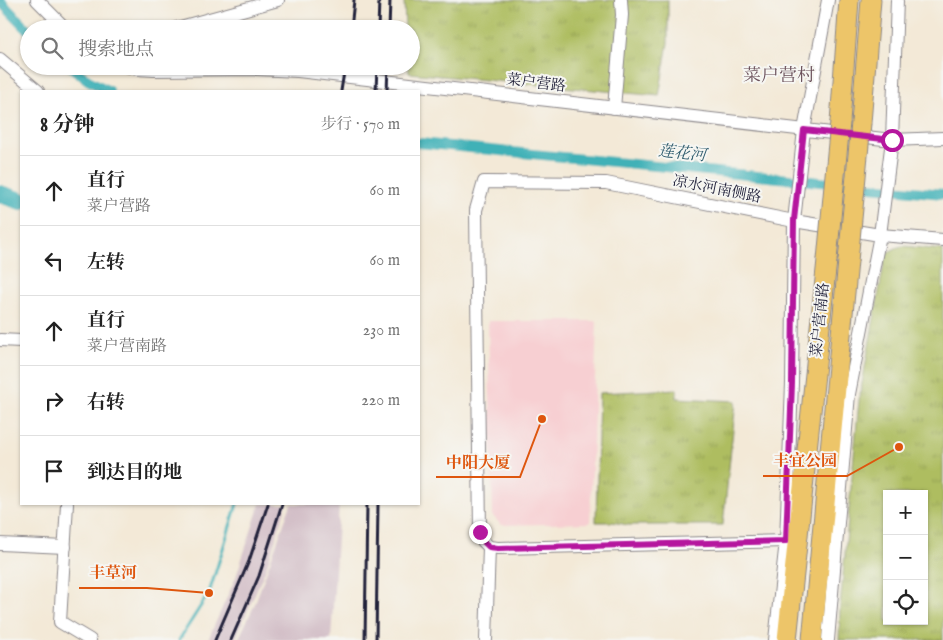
<!DOCTYPE html>
<html lang="zh">
<meta charset="utf-8">
<style>
:root{--surface:#fff;--page:#f2f2f2;--text:#222;--muted:#767676;--line:#e0e0e0}
body{margin:0;font-family:"IM FELL English","Noto Serif SC",serif;background:var(--page);color:var(--text)}
.controls{position:absolute;right:15px;bottom:15px;display:grid;overflow:hidden;border-radius:0px;box-shadow:0 1px 4px #0004}
.controls button{width:45px;height:45px;display:grid;place-items:center;padding:0;border:0;border-bottom:1px solid var(--line);background:var(--surface);color:var(--text);font:25px sans-serif}
.stop{position:absolute;width:15px;height:15px;margin:-11px;border:4px solid #b5179e;border-radius:50%;background:#fff}
.stop.end{background:#b5179e;border-color:#fff;box-shadow:0 1px 5px #0008}
.list{margin:0;padding:0;list-style:none}
h2{display:flex;justify-content:space-between;align-items:center;height:65px;margin:0;padding:0 20px;font-size:21px}
h2 small{font-size:16px;font-weight:400;color:var(--muted)}
.list li{display:grid;grid-template-columns:32px 1fr auto;gap:15px;align-items:center;box-sizing:border-box;height:70px;padding:0 20px;border-top:1px solid var(--line)}
.list b{display:block;font-size:19px;white-space:nowrap}
.list p{margin:0;font-size:16px;white-space:nowrap;color:var(--muted)}
.list em{font-size:16px;font-style:normal;color:var(--muted)}
.icon{flex:none;width:28px;height:28px;fill:none;stroke:currentColor;stroke-width:2;stroke-linecap:round;stroke-linejoin:round}
.map{position:relative;flex:none;width:943px;height:640px;overflow:hidden}
.search{position:absolute;background:var(--surface);box-shadow:0 1px 4px #0004;left:20px;top:20px;width:400px;height:55px;display:flex;align-items:center;gap:12px;box-sizing:border-box;padding:0 18px;border-radius:28px;color:var(--muted);font-size:19px}
.panel{position:absolute;background:var(--surface);box-shadow:0 1px 4px #0004;left:20px;top:90px;width:400px;height:415px;border-radius:0px}
.map>svg:first-child{display:block}
.built{fill:#f7cfd2}
.industrial{fill:#d2bdc6}
.park{fill:url(#park-tufts);stroke:#68704e;fill-rule:evenodd}
.lines{fill:none;stroke-linecap:round;stroke-linejoin:round}
.stream{stroke:#40b1b7;stroke-width:3}
.canal{stroke:#40b1b7;stroke-width:10}
.river{stroke:#40b1b7;stroke-width:18}
.minor-casing{stroke:#8a8689;stroke-width:14}
.highway-casing{stroke:#8a8689;stroke-width:21}
.minor{stroke:#fff;stroke-width:12}
.highway{stroke:#edc569;stroke-width:19}
.rail{stroke:#22223b;stroke-width:3}
.highway-bridge-casing{stroke:#8a8689;stroke-width:21;stroke-linecap:butt}
.highway-bridge{stroke:#edc569;stroke-width:19}
.route{stroke:#b5179e;stroke-width:6}
.labels{text-anchor:middle;dominant-baseline:central;stroke-width:4;stroke-linejoin:round;paint-order:stroke}
.street-label{font-size:15px;fill:#22223b;stroke:#f6f6f2}
.water-label{font-size:16px;font-style:italic;fill:#2e5b6d;stroke:#f6f6f2}
.quarter-label{font-size:18px;fill:#6b515b;stroke:#f6f6f2}
.leader{fill:none;stroke:#de560e;stroke-width:2}
.callout-dot{fill:#de560e;stroke:#f6f6f2;stroke-width:2}
.callout-label{font-size:16px;text-anchor:middle;font-weight:bold;fill:#de560e;stroke:#f6f6f2;stroke-width:4;stroke-linejoin:round;paint-order:stroke}
</style>
<div class="map">
<svg width="943" height="640" viewBox="0 0 943 640">
<defs>
<pattern id="park-tufts" width="24" height="20" patternUnits="userSpaceOnUse" patternTransform="scale(1.25)"><rect width="24" height="20" fill="#aebd60"/><path d="M3 7l-1-3M5 7V3M7 7l1-3M15 17l-1-3M17 17v-4M19 17l1-3" fill="none" stroke="#95a254"/></pattern>
</defs>
<rect width="100%" height="100%" fill="#f6f6f2"/>
<filter id="ink" filterUnits="userSpaceOnUse"><feTurbulence type="fractalNoise" baseFrequency=".02" numOctaves="2"/><feDisplacementMap in="SourceGraphic" scale="10" xChannelSelector="R" yChannelSelector="G"/><feConvolveMatrix kernelMatrix="1 2 1 2 8 2 1 2 1" color-interpolation-filters="sRGB"/></filter>
<filter id="wash" filterUnits="userSpaceOnUse"><feTurbulence type="fractalNoise" baseFrequency=".0096" numOctaves="4" result="noise"/><feDisplacementMap in="SourceGraphic" scale="20" xChannelSelector="R" yChannelSelector="G"/><feGaussianBlur stdDeviation="1.12" result="paint"/><feColorMatrix in="noise" values="0 0 0 0 0 0 0 0 0 0 0 0 0 0 0 0 0 1.4 0 .05"/><feComposite in="paint" operator="in"/></filter>
<g filter="url(#wash)">
<rect width="100%" height="100%" fill="#f3e9d7"/>
<polygon class="built" points="488,321 597,321 590,523 501,525 493,516"/>
<g class="industrial">
<polygon points="260,504 287,504 266,568 235,640 208,640 236,577"/>
<polygon points="291,504 339,504 331,640 238,640 254,606"/>
</g>
<g class="park">
<polygon points="404,0 668,0 668,43 659,96 409,73 408,66 411,66 411,29 405,29"/>
<path d="M903 246 943 250V640H839L840 607 859 400 886 253 898 247ZM887 494H924V621H887Z"/>
<polygon points="677,389 677,398 736,401 723,525 628,525 612,522 596,522 599,393"/>
</g>
<g class="lines">
<polyline class="stream" points="179,640 209,593 237,504"/>
<g class="canal">
<polyline points="0,1 29,31"/>
<polyline points="70,66 88,80 109,91"/>
<polyline points="419,143 943,194"/>
</g>
<polyline class="river" points="0,194 21,201"/>
</g>
</g>
<g filter="url(#ink)">
<g class="lines">
<defs>
<g id="minor">
<polyline points="37,0 66,29"/>
<polyline points="173,29 278,0"/>
<polyline points="0,59 38,91"/>
<polyline points="126,66 137,69 154,70 256,69 298,71 892,140 943,138"/>
<polyline points="614,108 622,15 621,0"/>
<polyline points="0,340 21,341"/>
<polyline points="67,504 60,622 90,640"/>
<polyline points="0,544 65,547"/>
<polyline points="489,547 498,548 786,541"/>
<polyline points="486,640 489,547 483,541 480,532 476,210 484,182 606,183 794,221 880,235 943,240"/>
<polyline points="775,640 786,541 792,383 794,221 804,130 828,0"/>
<polyline points="828,640 849,394 880,235 892,140 897,0"/>
</g>
<g id="highway">
<polyline points="840,122 849,0"/>
<polyline points="861,123 871,0"/>
<polyline points="787,640 827,260"/>
<polyline points="812,640 848,261"/>
</g>
</defs>
<use href="#minor" class="minor-casing"/>
<use href="#highway" class="highway-casing"/>
<use href="#minor" class="minor"/>
<use href="#highway" class="highway"/>
<g class="rail">
<polyline points="351,29 354,0"/>
<polyline points="378,29 379,0"/>
<polyline points="389,29 390,0"/>
<polyline points="341,91 345,66"/>
<polyline points="376,91 377,66"/>
<polyline points="387,91 388,66"/>
<polyline points="215,640 249,561 268,504"/>
<polyline points="231,640 259,576 282,504"/>
<polyline points="365,640 367,504"/>
<polyline points="376,640 378,504"/>
</g>
<defs>
<g id="highway-bridge">
<polyline points="827,260 840,122"/>
<polyline points="848,261 861,123"/>
</g>
</defs>
<use href="#highway-bridge" class="highway-bridge-casing"/>
<use href="#highway-bridge" class="highway-bridge"/>
</g>
</g>
<g class="lines" filter="url(#ink)">
<polyline class="route" points="480,532 483,541 489,547 498,548 786,541 792,383 794,220 804,130 892,140"/>
</g>
<g class="labels">
<g class="street-label">
<text transform="translate(536 83) rotate(7)">菜户营路</text>
<text transform="translate(717 189) rotate(11)">凉水河南侧路</text>
<text transform="translate(820 320) rotate(-84)">菜户营南路</text>
</g>
<g class="water-label">
<text transform="translate(682 154) rotate(6)">莲花河</text>
</g>
<g class="quarter-label">
<text x="779" y="76">菜户营村</text>
</g>
</g>
<path class="leader" d="M899 447L847 476H763M542 419L520 477H436M209 593L147 588H79"/>
<g class="callout-dot">
<circle cx="899" cy="447" r="5"/>
<circle cx="542" cy="419" r="5"/>
<circle cx="209" cy="593" r="5"/>
</g>
<g class="callout-label">
<text x="805" y="466">丰宜公园</text>
<text x="478" y="468">中阳大厦</text>
<text x="113" y="578">丰草河</text>
</g>
</svg>
<div class="controls">
<button>+</button>
<button>−</button>
<button><svg class="icon" aria-label="locate" viewBox="0 0 24 24"><circle cx="12" cy="12" r="6"/><path d="M12 2v4M12 18v4M2 12h4M18 12h4"/></svg></button>
</div>
<div class="stop" style="left:892px;top:140px"></div>
<div class="stop end" style="left:480px;top:532px"></div>
<div class="search"><svg class="icon" aria-label="search" viewBox="0 0 24 24"><circle cx="10" cy="10" r="6"/><path d="M15 15l6 6"/></svg>搜索地点</div>
<section class="panel">
<h2>8 分钟<small>步行 · 570 m</small></h2>
<ul class="list">
<li><svg class="icon" aria-label="ahead" viewBox="0 0 24 24"><path d="M12 20V5M6 11l6-6 6 6"/></svg><div><b>直行</b><p>菜户营路</p></div><em>60 m</em></li>
<li><svg class="icon" aria-label="left" viewBox="0 0 24 24"><path d="M17 20v-9H6M10 6l-5 5 5 5"/></svg><div><b>左转</b></div><em>60 m</em></li>
<li><svg class="icon" aria-label="ahead" viewBox="0 0 24 24"><path d="M12 20V5M6 11l6-6 6 6"/></svg><div><b>直行</b><p>菜户营南路</p></div><em>230 m</em></li>
<li><svg class="icon" aria-label="right" viewBox="0 0 24 24"><path d="M7 20v-9h11M14 6l5 5-5 5"/></svg><div><b>右转</b></div><em>220 m</em></li>
<li><svg class="icon" aria-label="arrive" viewBox="0 0 24 24"><path d="M6 21V4h12l-3 4 3 4H6"/></svg><div><b>到达目的地</b></div></li>
</ul>
</section>
</div>
